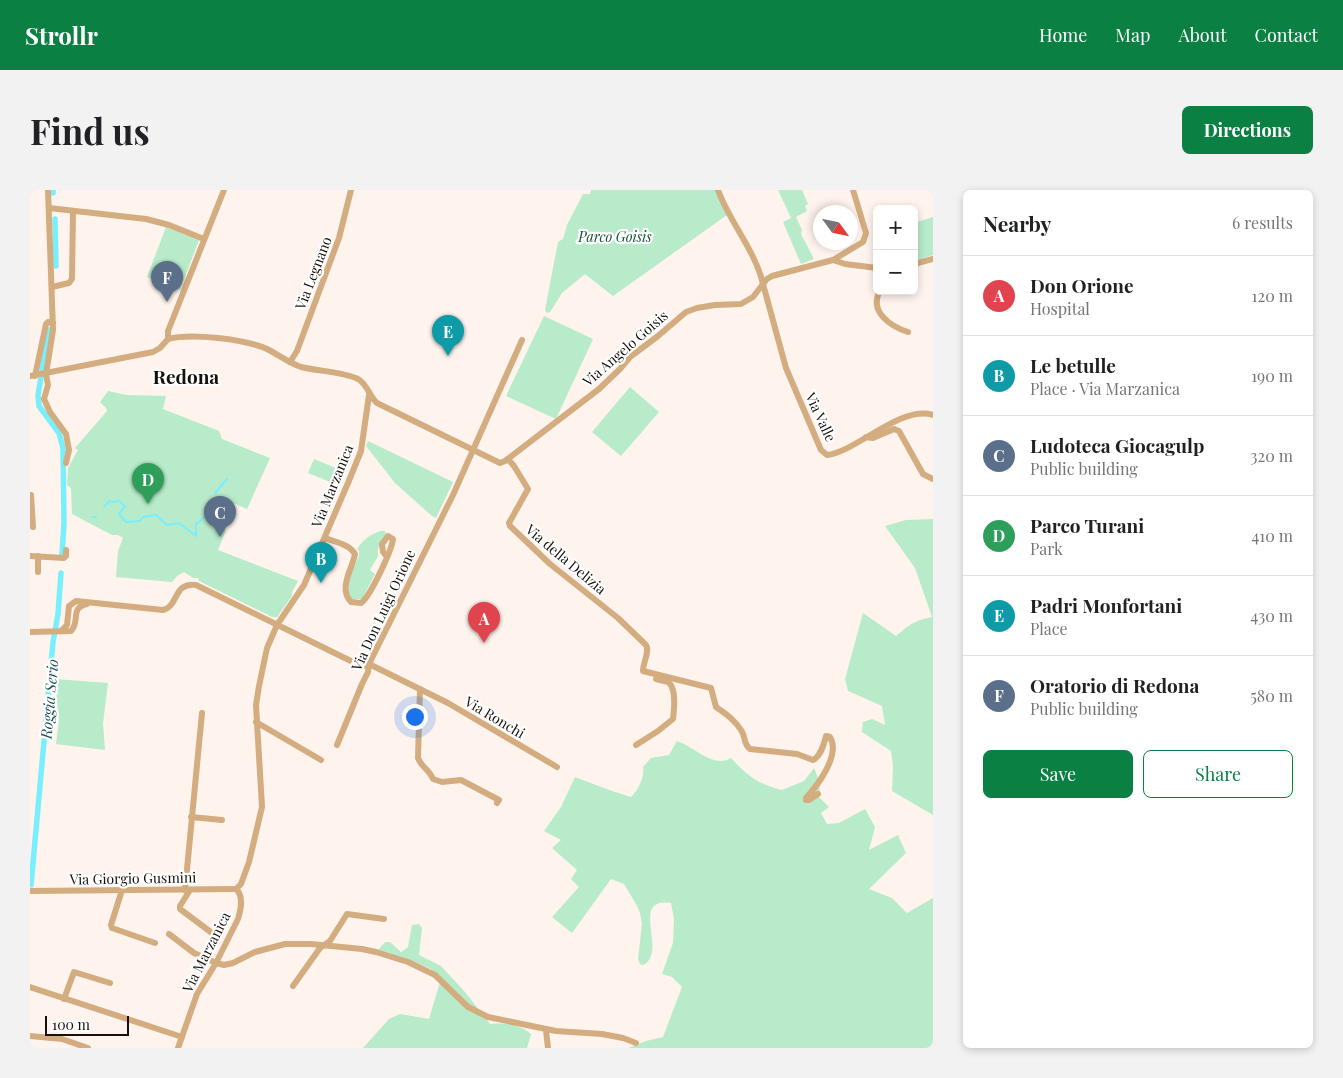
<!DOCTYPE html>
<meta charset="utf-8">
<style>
:root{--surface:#fff;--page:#f2f2f2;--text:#202124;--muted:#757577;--line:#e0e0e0;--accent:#0b8043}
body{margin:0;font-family:"Playfair Display",serif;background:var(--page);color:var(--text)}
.controls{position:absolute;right:15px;top:15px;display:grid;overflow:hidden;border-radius:8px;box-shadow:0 2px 8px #0003}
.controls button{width:45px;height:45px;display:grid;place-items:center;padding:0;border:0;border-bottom:1px solid var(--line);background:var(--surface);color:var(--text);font:25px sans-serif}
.compass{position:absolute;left:783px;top:15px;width:45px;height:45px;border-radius:50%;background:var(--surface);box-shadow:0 2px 8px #0003;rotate:123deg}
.scale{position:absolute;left:15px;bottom:12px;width:84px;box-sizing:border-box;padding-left:5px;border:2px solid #15100c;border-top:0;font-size:14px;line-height:18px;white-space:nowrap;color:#15100c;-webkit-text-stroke:4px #fff;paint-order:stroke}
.you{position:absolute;left:384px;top:526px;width:18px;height:18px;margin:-12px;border:4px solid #fff;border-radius:50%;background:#1a73e8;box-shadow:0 0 0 8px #1a73e833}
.badge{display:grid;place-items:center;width:32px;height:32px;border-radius:50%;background:var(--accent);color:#fff;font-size:16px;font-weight:700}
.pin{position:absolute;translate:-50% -41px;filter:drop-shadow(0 1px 2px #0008)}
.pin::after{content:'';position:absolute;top:26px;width:18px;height:15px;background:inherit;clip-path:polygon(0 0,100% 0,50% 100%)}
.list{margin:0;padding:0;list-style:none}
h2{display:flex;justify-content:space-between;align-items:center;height:65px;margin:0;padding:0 20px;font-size:21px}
h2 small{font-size:16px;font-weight:400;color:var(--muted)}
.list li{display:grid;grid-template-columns:32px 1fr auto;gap:15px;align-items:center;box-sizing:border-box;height:80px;padding:0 20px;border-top:1px solid var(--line)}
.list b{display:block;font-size:19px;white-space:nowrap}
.list p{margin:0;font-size:16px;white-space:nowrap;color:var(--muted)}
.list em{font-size:16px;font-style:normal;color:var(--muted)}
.actions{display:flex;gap:10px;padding:15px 20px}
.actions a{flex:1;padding:11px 0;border:1px solid var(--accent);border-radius:8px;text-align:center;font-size:18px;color:var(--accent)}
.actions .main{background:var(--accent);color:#fff}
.map{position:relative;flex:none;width:903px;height:858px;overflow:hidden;border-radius:8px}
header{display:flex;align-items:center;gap:30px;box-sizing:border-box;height:70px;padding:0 25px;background:var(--accent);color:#fff}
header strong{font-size:24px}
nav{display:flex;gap:28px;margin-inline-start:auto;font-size:18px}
.intro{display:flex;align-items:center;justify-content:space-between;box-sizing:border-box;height:120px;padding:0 30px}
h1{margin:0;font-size:35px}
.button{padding:12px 22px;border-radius:8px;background:var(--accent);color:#fff;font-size:18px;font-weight:700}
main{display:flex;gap:30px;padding:0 30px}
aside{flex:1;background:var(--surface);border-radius:8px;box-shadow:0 2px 8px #0003}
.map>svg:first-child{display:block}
.green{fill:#b7ebca}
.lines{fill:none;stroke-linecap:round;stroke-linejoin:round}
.stream{stroke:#79eefd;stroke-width:2}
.canal{stroke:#79eefd;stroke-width:5.5}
.street{stroke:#d3ac7f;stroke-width:6}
.labels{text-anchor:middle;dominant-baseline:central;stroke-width:4.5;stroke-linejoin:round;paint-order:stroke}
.park-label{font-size:14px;font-style:italic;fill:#135233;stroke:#fff}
.street-label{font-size:14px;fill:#15100c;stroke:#fff}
.water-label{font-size:15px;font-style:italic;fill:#1a4e54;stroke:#fff}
.district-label{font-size:19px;font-weight:bold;fill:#15100c;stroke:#fff}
</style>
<header>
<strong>Strollr</strong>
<nav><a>Home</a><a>Map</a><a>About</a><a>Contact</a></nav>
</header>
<div class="intro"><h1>Find us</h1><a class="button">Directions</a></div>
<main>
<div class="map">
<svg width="903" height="858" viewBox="0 0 903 858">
<rect width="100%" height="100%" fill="#fef3ed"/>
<g class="green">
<polygon points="561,0 686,0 697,25 583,106 555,84 532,103 520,122 517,123 515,120 528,52 533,49 537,35 553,4 560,4"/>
<polygon points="748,0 772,0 778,14 775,16 777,21 766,27 772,40 771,44 784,69 771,74 753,32 761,28"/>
<polygon points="903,27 903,65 884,71 884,33"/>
<polygon points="136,37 169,50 150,100 117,87"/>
<polygon points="514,126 563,149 526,229 476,206"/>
<polygon points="600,197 629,222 591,266 562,242"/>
<polygon points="78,201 96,205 136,206 133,219 189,241 192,249 240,268 217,319 196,310 185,335 196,340 188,360 268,391 262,402 262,406 247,427 242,427 169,391 168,388 163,388 154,382 147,386 142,392 86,387 88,361 93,348 88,345 82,345 42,324 41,298 37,295 38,278 48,260 45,258 77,221 76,218 70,212"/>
<polygon points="338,251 423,292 406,328 402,326 365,293 336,256"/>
<polygon points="284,269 313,281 308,295 278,283"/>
<path d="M903 329V625L862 601 863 576 861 561 832 542 833 532 842 529 855 535 852 516 818 501 815 489 833 423 866 446C879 435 885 430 902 427L885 378 855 336 876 330Z"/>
<path d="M351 341H355L356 344 348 359V366L340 380 345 384 332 409H322C313 398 324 377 329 366V361L327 359C334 349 339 345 351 341Z"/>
<polygon points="25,489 78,493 73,533 75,560 26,554 29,530"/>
<path d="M647 551C663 556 684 579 701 568 719 587 726 593 752 600L774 591 784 578 790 593 789 607 799 617 791 623 797 634 809 633 835 619 845 637 839 660 868 645 876 663 839 699 862 708 877 723 903 708V858H598L616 851 633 847 652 797 642 787 632 784 643 753 644 729 641 713C598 707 639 763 613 775L610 774 608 769 612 734 610 723 606 714 594 694 581 689 542 743 522 727 549 697 541 689 547 680 522 658 531 650 514 641 531 617 545 587 579 600 601 607C608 600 615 587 613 577L621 568 639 565Z"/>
<path d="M389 734 392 738 389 765 411 776 435 802 460 834C476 833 488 833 501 844L497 858H333L359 829 370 824 399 829 410 792 401 779 385 772 348 760 355 752H360L371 762 378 757 382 735Z"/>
</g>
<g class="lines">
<g class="stream">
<polyline points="185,303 197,289"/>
<polyline points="74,317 79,311 85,312 88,310 95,316 89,324 96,332 110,331 113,327 126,325 137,335 149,333 166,346 166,334 176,326"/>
<polyline points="63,327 66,327"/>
</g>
<g class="canal">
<polyline points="23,0 23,3"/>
<polyline points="25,29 26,76"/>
<polyline points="19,140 8,205 9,216 29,243 33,258 34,333 32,364"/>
<polyline points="1,695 23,452 28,424 31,383"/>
</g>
<g class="street">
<polyline points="18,0 23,140 16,184 18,195 14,209 20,222 36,244 39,260 36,273"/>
<path d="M823 0 836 43 833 52 803 70 742 86 737 89 733 94 756 178 791 260 797 265C826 262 872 214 903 225"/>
<polyline points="19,18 116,29 139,35 174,49"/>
<polyline points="803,70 815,74 847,78"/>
<polyline points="884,74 903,69"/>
<polyline points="22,97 39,93 42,89 43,21"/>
<path d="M850 101C838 122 862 137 878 142"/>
<path d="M138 149C161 143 215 149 237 159 249 165 259 173 271 177 287 181 315 182 328 189 338 195 339 206 347 213L470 273 475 271 569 199 590 179 600 167 628 146 656 122 667 118 685 115 711 114 723 107 733 94C725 60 700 33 688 0"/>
<polyline points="138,149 138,141 194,0"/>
<polyline points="260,172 267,161 309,48 321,0"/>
<polyline points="0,186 123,162 130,158 138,149"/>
<polyline points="5,186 16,134 18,132 23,133"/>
<polyline points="836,247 843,248 864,239 869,241 893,284 903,289"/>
<path d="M478 269 484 276 498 299 479 333 480 336 520 374 588 428 616 455C620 462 613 472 613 481L681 498 686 517C696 524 705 530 711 540 716 547 713 554 720 559L767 564 783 570C791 566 794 554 796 546L800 547C811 565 787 596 776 608V610H779L788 604"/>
<polyline points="1,305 3,337"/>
<path d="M295 348C305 352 319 354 325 364 322 380 308 398 321 412L331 413C340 407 362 360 363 349L358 346 352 354 353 362 357 367"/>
<polyline points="0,366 34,368 36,366 36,360"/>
<polyline points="8,382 8,366"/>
<path d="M31 441 37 435 39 416 46 411 133 420C149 416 143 392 166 395L327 474 334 476 339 474"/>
<path d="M0 442 41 441C51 431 39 418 57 414"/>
<polyline points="339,474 418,513 527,577"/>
<path d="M390 499 388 568C391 577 399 579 403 589L412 592 431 590 469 610 467 613"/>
<polyline points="226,532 291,570"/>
<polyline points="307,555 332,494 338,482 339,474 423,305 492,150"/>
<path d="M606 555 628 541 643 529C644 520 647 498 638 492 634 491 629 490 626 489"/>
<polyline points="161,627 192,630"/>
<polyline points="206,699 211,694 219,672 232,617 226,515 229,496 237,458 247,435 274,395 318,293 331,261 339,205"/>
<polyline points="92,700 81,735 82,738 125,753"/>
<polyline points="155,700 172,523"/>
<polyline points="160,700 150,716 150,719 182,743"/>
<polyline points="0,701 206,699"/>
<polyline points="139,744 164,763 186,773 194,775 203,773 225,762 255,754 281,754 332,759 346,762 378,772 405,785 438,817 458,827 526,841 572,844 593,848 606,853"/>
<polyline points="263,796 290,758 300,751 317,724 354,729"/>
<polyline points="0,797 152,847"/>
<polyline points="34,809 44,782 80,793"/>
<polyline points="516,840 518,858"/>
<polyline points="0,846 32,849 58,858"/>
<path d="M148 858 167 804 186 773 208 729C211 719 214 706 206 699"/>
</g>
</g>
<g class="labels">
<g class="park-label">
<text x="585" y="46">Parco Goisis</text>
</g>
<g class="street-label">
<text transform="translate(283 83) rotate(-69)">Via Legnano</text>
<text transform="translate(595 158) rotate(-41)">Via Angelo Goisis</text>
<text transform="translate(791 227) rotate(65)">Via Valle</text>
<text transform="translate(302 296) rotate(-68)">Via Marzanica</text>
<text transform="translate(536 369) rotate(40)">Via della Delizia</text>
<text transform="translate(353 420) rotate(-65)">Via Don Luigi Orione</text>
<text transform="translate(465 527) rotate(31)">Via Ronchi</text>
<text transform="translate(103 688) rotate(-1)">Via Giorgio Gusmini</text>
<text transform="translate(176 762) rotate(-63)">Via Marzanica</text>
</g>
<g class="water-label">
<text transform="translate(19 509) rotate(-85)">Roggia Serio</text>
</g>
<g class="district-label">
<text x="156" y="186">Redona</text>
</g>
</g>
</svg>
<div class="controls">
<button>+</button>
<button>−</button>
</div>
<svg class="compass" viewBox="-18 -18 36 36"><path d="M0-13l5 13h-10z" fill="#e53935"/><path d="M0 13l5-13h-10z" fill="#757577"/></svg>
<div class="scale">100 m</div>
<div class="you"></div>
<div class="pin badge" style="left:454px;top:453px;background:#e0444e">A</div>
<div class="pin badge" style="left:291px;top:393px;background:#0f9aa8">B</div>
<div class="pin badge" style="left:190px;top:347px;background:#5c6f8a">C</div>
<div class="pin badge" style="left:118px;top:314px;background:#2e9e5b">D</div>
<div class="pin badge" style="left:418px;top:166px;background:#0f9aa8">E</div>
<div class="pin badge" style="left:137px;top:112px;background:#5c6f8a">F</div>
</div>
<aside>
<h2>Nearby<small>6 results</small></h2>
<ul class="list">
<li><span class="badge" style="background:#e0444e">A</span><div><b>Don Orione</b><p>Hospital</p></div><em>120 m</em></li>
<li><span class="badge" style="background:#0f9aa8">B</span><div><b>Le betulle</b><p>Place · Via Marzanica</p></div><em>190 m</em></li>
<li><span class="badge" style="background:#5c6f8a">C</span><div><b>Ludoteca Giocagulp</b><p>Public building</p></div><em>320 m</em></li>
<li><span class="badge" style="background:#2e9e5b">D</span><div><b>Parco Turani</b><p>Park</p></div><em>410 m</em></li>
<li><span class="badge" style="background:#0f9aa8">E</span><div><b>Padri Monfortani</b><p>Place</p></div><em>430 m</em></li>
<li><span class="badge" style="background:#5c6f8a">F</span><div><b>Oratorio di Redona</b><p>Public building</p></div><em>580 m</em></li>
</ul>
<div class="actions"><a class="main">Save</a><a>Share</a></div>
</aside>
</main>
